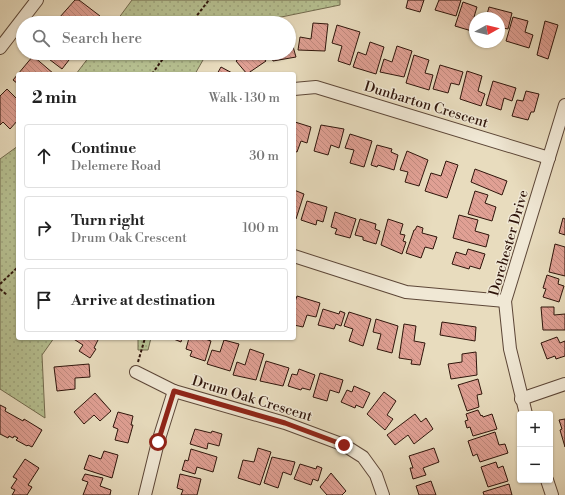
<!DOCTYPE html>
<meta charset="utf-8">
<style>
:root{--surface:#fff;--page:#f2f2f2;--text:#222;--muted:#767676;--line:#e0e0e0}
body{margin:0;font-family:"Libre Bodoni",serif;background:var(--page);color:var(--text)}
.controls{position:absolute;right:12px;bottom:12px;display:grid;overflow:hidden;border-radius:4px;box-shadow:0 1px 3px #0004}
.controls button{width:36px;height:36px;display:grid;place-items:center;padding:0;border:0;border-bottom:1px solid var(--line);background:var(--surface);color:var(--text);font:20px sans-serif}
.compass{position:absolute;left:469px;top:12px;width:36px;height:36px;border-radius:50%;background:var(--surface);box-shadow:0 1px 3px #0004;rotate:82deg}
.stop{position:absolute;width:12px;height:12px;margin:-9px;border:3px solid #8f2418;border-radius:50%;background:#fff}
.stop.end{background:#8f2418;border-color:#fff;box-shadow:0 1px 4px #0008}
.list{margin:0;padding:0;list-style:none}
h2{display:flex;justify-content:space-between;align-items:center;height:52px;margin:0;padding:0 16px;font-size:17px}
h2 small{font-size:13px;font-weight:400;color:var(--muted)}
.list li{display:grid;grid-template-columns:26px 1fr auto;gap:12px;align-items:center;box-sizing:border-box;height:64px;margin:0 8px 8px;padding:0 8px;border:1px solid var(--line);border-radius:4px}
.list b{display:block;font-size:15px;white-space:nowrap}
.list p{margin:0;font-size:13px;white-space:nowrap;color:var(--muted)}
.list em{font-size:13px;font-style:normal;color:var(--muted)}
.icon{flex:none;width:22px;height:22px;fill:none;stroke:currentColor;stroke-width:2;stroke-linecap:round;stroke-linejoin:round}
.map{position:relative;flex:none;width:565px;height:495px;overflow:hidden}
.search{position:absolute;background:var(--surface);box-shadow:0 1px 3px #0004;left:16px;top:16px;width:280px;height:44px;display:flex;align-items:center;gap:10px;box-sizing:border-box;padding:0 14px;border-radius:22px;color:var(--muted);font-size:15px}
.panel{position:absolute;background:var(--surface);box-shadow:0 1px 3px #0004;left:16px;top:72px;width:280px;height:268px;border-radius:4px}
.map>svg:first-child{display:block}
.park{fill:url(#park-dots);stroke:#726a4e}
.building{fill:url(#building-back-hatch);stroke:#2f150b}
.lines{fill:none;stroke-linecap:round;stroke-linejoin:round}
.minor-casing{stroke:#5d4738;stroke-width:14}
.path{stroke:#2f150b;stroke-width:2;stroke-dasharray:3 2;stroke-linecap:butt}
.minor{stroke:#f0e8d5;stroke-width:12}
.route{stroke:#8f2418;stroke-width:5}
.labels{text-anchor:middle;dominant-baseline:central;stroke-width:3;stroke-linejoin:round;paint-order:stroke}
.street-label{font-size:14px;fill:#2f150b;stroke:#f0e8d5}
</style>
<div class="map">
<svg width="565" height="495" viewBox="0 0 565 495">
<defs>
<pattern id="park-dots" width="8" height="8" patternUnits="userSpaceOnUse"><rect width="8" height="8" fill="#b6c091"/><path d="M2 2h.1M6 6h.1" fill="none" stroke="#9da47c" stroke-width="1.8" stroke-linecap="round"/></pattern>
<pattern id="building-back-hatch" width="6" height="6" patternUnits="userSpaceOnUse"><rect width="6" height="6" fill="#e0a094"/><path d="M-1 5l2 2M0 0l6 6M5-1l2 2" fill="none" stroke="#c0897e"/></pattern>
</defs>
<rect width="100%" height="100%" fill="#e8dcbe"/>
<filter id="stains"><feTurbulence type="fractalNoise" baseFrequency=".005" numOctaves="4"/><feColorMatrix values="0 0 0 0 .2 0 0 0 0 .09 0 0 0 0 .02 0 0 0 .5 -.17"/></filter>
<radialGradient id="worn" r=".72"><stop offset=".6" stop-color="#630" stop-opacity="0"/><stop offset="1" stop-color="#630" stop-opacity=".3"/></radialGradient>
<g class="park">
<polygon points="132,0 340,0 340,5 252,23 115,23"/>
<polygon points="92,53 207,53 195,74 76,74"/>
<polygon points="18,146 18,338 54,338 42,355 45,418 0,389 0,159"/>
<polygon points="138,338 151,338 148,350 138,350"/>
</g>
<g class="building">
<polygon points="75,0 79,0 100,16 95,23 65,23 59,18"/>
<polygon points="408,0 424,0 420,12 406,8"/>
<polygon points="439,0 461,0 456,16 435,10"/>
<polygon points="463,2 477,7 474,17 476,18 475,32 455,26"/>
<polygon points="489,7 512,13 508,29 499,27 499,18 486,18"/>
<polygon points="513,17 528,21 525,32 533,35 529,48 506,41"/>
<polygon points="545,21 558,25 548,59 537,55"/>
<polygon points="313,23 328,24 325,51 298,50 300,37 311,39"/>
<polygon points="337,25 360,32 350,65 338,61 342,46 332,43"/>
<polygon points="370,42 384,47 376,74 353,67 358,52 366,55"/>
<polygon points="292,43 296,57 273,61 270,53 289,53 289,44"/>
<polygon points="397,46 412,51 404,77 380,72 384,59 392,62"/>
<polygon points="41,53 61,53 69,60 62,69"/>
<polygon points="246,53 253,55 260,53 266,61 247,74 236,61"/>
<polygon points="414,55 429,60 425,73 433,75 429,90 406,83"/>
<polygon points="33,56 54,74 18,74 18,84 13,80"/>
<polygon points="440,65 463,72 459,85 451,83 448,93 433,89"/>
<polygon points="221,67 234,74 217,74"/>
<polygon points="467,71 482,76 478,91 485,94 481,106 460,99"/>
<polygon points="493,81 516,88 512,101 504,98 501,110 486,105"/>
<polygon points="7,89 18,100 18,120 10,129 3,122 0,125 0,96"/>
<polygon points="526,91 539,94 534,112 531,112 528,120 512,116 517,100 523,101"/>
<polygon points="295,122 311,127 307,143 301,141 297,152 294,151"/>
<polygon points="321,125 344,129 339,148 331,145 328,155 314,151"/>
<polygon points="350,134 372,141 364,167 350,163 354,150 345,148"/>
<polygon points="377,145 392,149 391,152 398,155 394,170 378,165 377,167 371,165"/>
<polygon points="407,151 428,160 419,186 405,182 408,172 400,170"/>
<polygon points="446,161 458,165 447,198 425,191 431,173 441,176"/>
<polygon points="475,169 507,181 502,195 471,182"/>
<polygon points="294,190 304,194 296,219 294,218"/>
<polygon points="475,191 488,195 485,203 496,207 492,221 468,214"/>
<polygon points="307,201 327,207 323,222 317,220 316,225 301,220"/>
<polygon points="335,212 356,219 350,238 335,234 337,229 331,227"/>
<polygon points="459,215 478,220 475,231 489,235 486,247 453,238"/>
<polygon points="563,218 565,219 565,235 559,233"/>
<polygon points="360,219 376,224 375,229 380,231 376,244 363,240 363,237 355,235"/>
<polygon points="388,219 403,224 400,234 405,235 403,241 406,242 402,254 381,245"/>
<polygon points="417,226 423,228 422,233 437,237 433,249 425,247 421,258 406,253 414,230 415,230"/>
<polygon points="555,244 565,247 565,276 549,272"/>
<polygon points="468,249 485,254 480,269 470,266 469,269 452,264 456,252 466,255"/>
<polygon points="547,275 559,279 558,284 564,286 559,302 543,297 546,289 543,288"/>
<polygon points="297,296 320,303 316,317 307,315 303,327 294,325 294,305"/>
<polygon points="541,307 554,307 554,315 565,314 565,330 543,330"/>
<polygon points="323,309 339,314 340,311 345,313 341,326 336,324 334,329 318,325"/>
<polygon points="349,312 371,319 363,346 349,341 353,329 344,326"/>
<polygon points="376,319 398,326 392,353 377,349 381,334 373,332"/>
<polygon points="442,322 476,327 475,341 440,335"/>
<polygon points="404,324 416,326 414,341 425,343 420,365 411,364 412,360 399,358"/>
<polygon points="557,337 560,343 565,341 565,356 556,359 555,356 547,359 541,343"/>
<polygon points="72,338 99,338 94,348 96,349 90,358 79,351 83,345"/>
<polygon points="171,338 182,338 181,342"/>
<polygon points="189,338 202,338 211,341 205,361 190,356 192,351 186,349"/>
<polygon points="224,340 239,344 230,371 207,364 212,350 220,352"/>
<polygon points="250,349 264,354 256,380 233,375 237,362 245,365"/>
<polygon points="476,352 477,375 451,379 448,364 462,362 462,354"/>
<polygon points="266,361 289,368 283,386 260,381"/>
<polygon points="89,364 90,377 75,378 75,389 57,391 54,367"/>
<polygon points="299,369 315,375 310,390 302,388 301,390 288,386 292,374 297,375"/>
<polygon points="320,373 343,380 339,393 330,390 327,401 313,397"/>
<polygon points="478,379 482,394 477,395 479,407 467,411 458,385"/>
<polygon points="354,386 370,393 363,408 356,405 355,408 341,402 347,390 352,392"/>
<polygon points="384,392 396,401 387,415 393,419 385,430 367,414"/>
<polygon points="95,393 111,411 100,421 94,415 84,424 74,412"/>
<polygon points="0,405 6,408 5,411 23,421 24,419 42,430 32,447 28,445 27,446 16,440 18,438 14,436 13,438 9,436 8,438 0,434"/>
<polygon points="478,410 481,416 482,415 483,417 492,414 497,429 473,436 470,427 467,428 465,421 468,420 466,414"/>
<polygon points="118,412 133,416 131,425 133,425 128,443 115,440 118,429 113,427"/>
<polygon points="415,414 421,422 426,418 433,429 414,444 408,435 395,445 387,435"/>
<polygon points="565,419 565,447 560,430 562,429 559,420"/>
<polygon points="195,429 211,433 212,431 222,434 219,446 208,443 207,449 190,444"/>
<polygon points="495,432 499,445 505,444 508,453 480,462 477,454 473,456 468,441"/>
<polygon points="258,448 271,452 260,485 238,478 243,460 254,462"/>
<polygon points="434,448 439,462 423,468 426,475 413,479 410,468 413,468 409,456"/>
<polygon points="191,449 217,457 213,472 197,467 195,474 182,470 185,460 188,461"/>
<polygon points="104,451 118,455 112,478 84,469 89,455 101,459"/>
<polygon points="272,457 295,462 291,475 283,472 278,488 264,483"/>
<polygon points="25,459 39,468 28,485 32,487 27,495 12,495 15,490 11,488 17,479 13,477"/>
<polygon points="496,462 498,468 503,466 508,481 488,487 481,467"/>
<polygon points="300,464 316,469 317,466 322,468 318,481 313,479 311,485 294,479"/>
<polygon points="331,473 346,491 342,495 327,495 320,487"/>
<polygon points="85,474 103,478 100,486 111,490 110,495 83,495 88,482 82,480"/>
<polygon points="180,474 201,479 197,495 181,495 183,490 177,488"/>
<polygon points="431,481 436,495 419,495 416,486"/>
<polygon points="509,484 512,495 484,495 483,492"/>
</g>
<g class="lines">
<defs>
<g id="minor">
<polyline points="0,48 37,0"/>
<polyline points="294,89 316,87 549,158"/>
<polyline points="294,256 406,292 505,301"/>
<polyline points="136,372 174,391 285,423 344,445 363,457 376,475 383,495"/>
<polyline points="521,399 565,384"/>
<polyline points="526,414 510,349 505,301 565,105"/>
<polyline points="547,480 552,495"/>
<polyline points="145,495 158,442 174,391"/>
</g>
</defs>
<use href="#minor" class="minor-casing"/>
<g class="path">
<polyline points="191,23 209,0"/>
<polyline points="152,74 167,53"/>
<polyline points="0,284 18,267"/>
<polyline points="0,289 7,295"/>
<polyline points="138,362 145,338"/>
</g>
<use href="#minor" class="minor"/>
</g>
<g class="lines">
<polyline class="route" points="158,442 174,391 285,423 344,445"/>
</g>
<g class="labels">
<g class="street-label">
<text transform="translate(426 105) rotate(17)">Dunbarton Crescent</text>
<text transform="translate(509 243) rotate(-74)">Dorchester Drive</text>
<text transform="translate(252 399) rotate(17)">Drum Oak Crescent</text>
</g>
</g>
<rect width="100%" height="100%" filter="url(#stains)"/>
<rect width="100%" height="100%" fill="url(#worn)"/>
</svg>
<div class="controls">
<button>+</button>
<button>−</button>
</div>
<svg class="compass" viewBox="-18 -18 36 36"><path d="M0-13l5 13h-10z" fill="#e53935"/><path d="M0 13l5-13h-10z" fill="#767676"/></svg>
<div class="stop" style="left:158px;top:442px"></div>
<div class="stop end" style="left:344px;top:445px"></div>
<div class="search"><svg class="icon" aria-label="search" viewBox="0 0 24 24"><circle cx="10" cy="10" r="6"/><path d="M15 15l6 6"/></svg>Search here</div>
<section class="panel">
<h2>2 min<small>Walk · 130 m</small></h2>
<ul class="list">
<li><svg class="icon" aria-label="ahead" viewBox="0 0 24 24"><path d="M12 20V5M6 11l6-6 6 6"/></svg><div><b>Continue</b><p>Delemere Road</p></div><em>30 m</em></li>
<li><svg class="icon" aria-label="right" viewBox="0 0 24 24"><path d="M7 20v-9h11M14 6l5 5-5 5"/></svg><div><b>Turn right</b><p>Drum Oak Crescent</p></div><em>100 m</em></li>
<li><svg class="icon" aria-label="arrive" viewBox="0 0 24 24"><path d="M6 21V4h12l-3 4 3 4H6"/></svg><div><b>Arrive at destination</b></div></li>
</ul>
</section>
</div>
